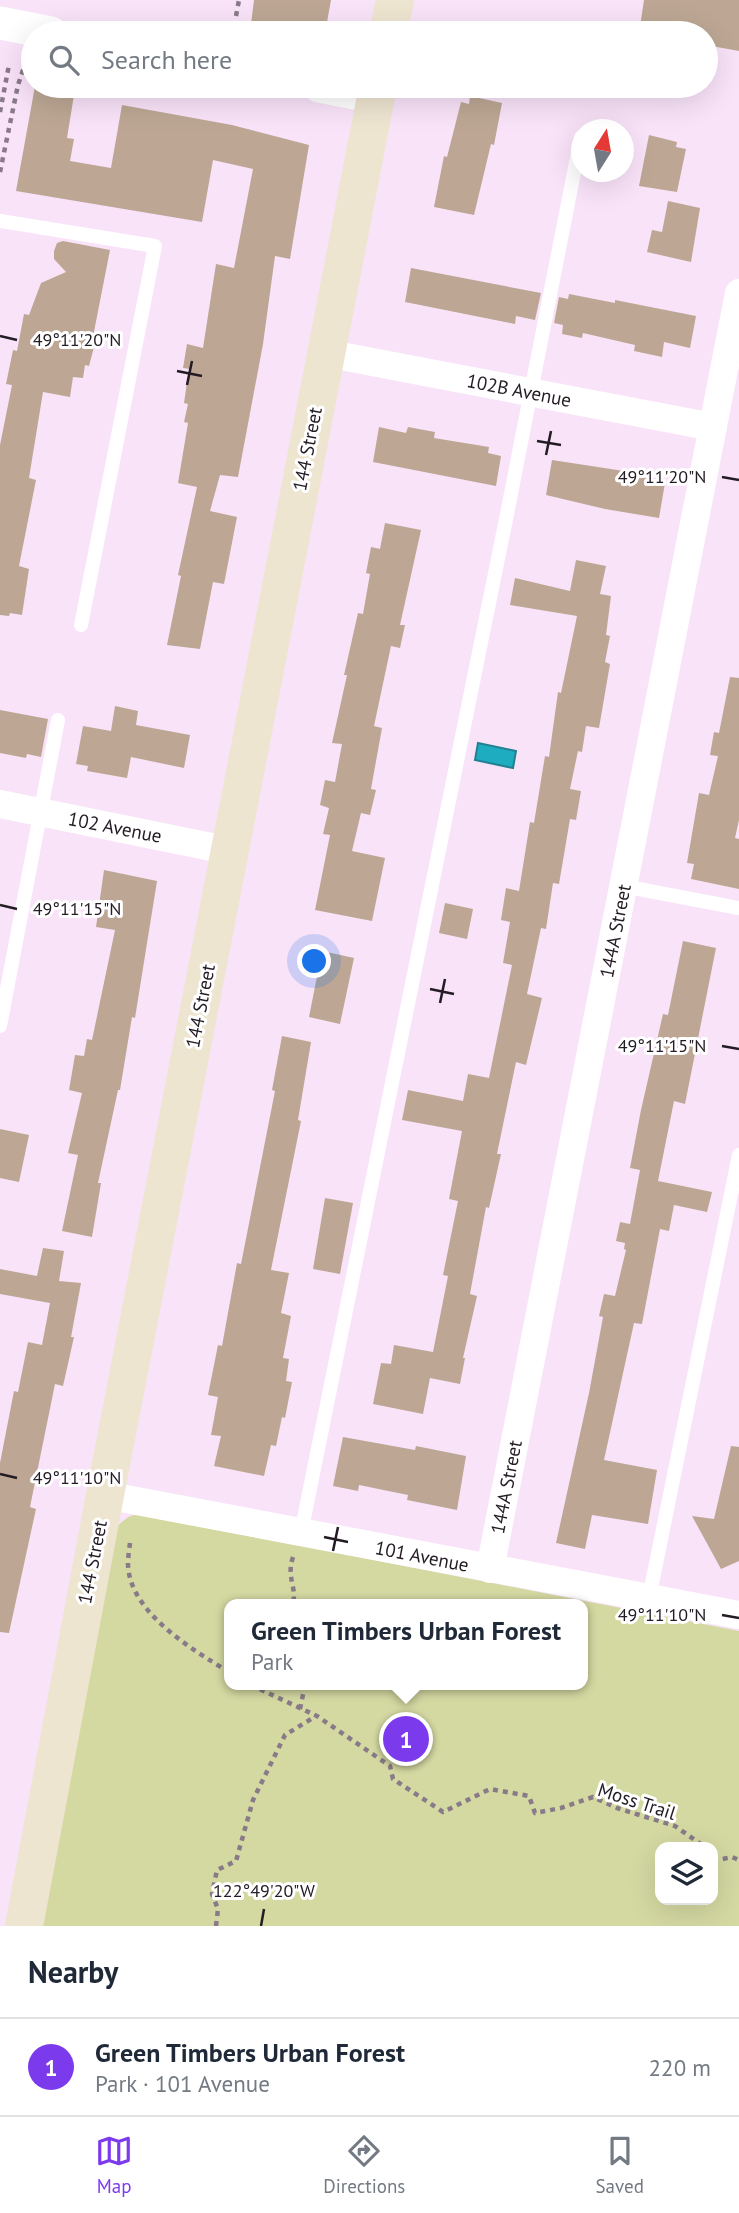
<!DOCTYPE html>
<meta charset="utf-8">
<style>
:root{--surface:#fff;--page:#f2f2f3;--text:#1f2937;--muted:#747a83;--line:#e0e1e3;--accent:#7c3aed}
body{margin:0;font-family:"PT Sans",sans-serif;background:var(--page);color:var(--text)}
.controls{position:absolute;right:21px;bottom:21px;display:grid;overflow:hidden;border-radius:14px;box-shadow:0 7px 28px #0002}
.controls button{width:63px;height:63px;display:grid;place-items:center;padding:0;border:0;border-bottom:2px solid var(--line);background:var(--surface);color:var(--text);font:35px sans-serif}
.compass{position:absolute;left:571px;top:119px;width:63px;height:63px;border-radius:50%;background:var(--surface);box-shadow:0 7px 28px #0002;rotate:11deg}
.you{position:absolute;left:315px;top:962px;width:24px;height:24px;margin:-18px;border:5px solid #fff;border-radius:50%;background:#1a73e8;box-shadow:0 0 0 10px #1a73e833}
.badge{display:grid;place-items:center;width:46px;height:46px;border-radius:50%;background:var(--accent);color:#fff;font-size:23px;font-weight:700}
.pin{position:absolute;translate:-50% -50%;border:4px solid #fff;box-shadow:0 2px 7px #0006}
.popup{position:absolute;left:224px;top:1599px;width:364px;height:91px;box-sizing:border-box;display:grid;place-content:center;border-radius:14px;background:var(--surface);filter:drop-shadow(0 2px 5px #0005);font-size:23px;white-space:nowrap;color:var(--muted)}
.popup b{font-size:26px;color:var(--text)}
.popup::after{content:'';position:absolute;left:50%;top:100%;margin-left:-14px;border:14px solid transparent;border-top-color:var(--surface)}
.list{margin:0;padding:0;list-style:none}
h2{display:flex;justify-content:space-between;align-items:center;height:91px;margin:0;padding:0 28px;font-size:30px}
h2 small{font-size:23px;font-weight:400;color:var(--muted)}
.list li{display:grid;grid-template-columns:46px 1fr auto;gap:21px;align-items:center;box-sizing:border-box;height:98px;padding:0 28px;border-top:2px solid var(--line)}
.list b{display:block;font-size:26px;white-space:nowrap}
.list p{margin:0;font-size:23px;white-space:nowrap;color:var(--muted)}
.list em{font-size:23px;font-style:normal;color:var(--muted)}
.icon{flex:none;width:38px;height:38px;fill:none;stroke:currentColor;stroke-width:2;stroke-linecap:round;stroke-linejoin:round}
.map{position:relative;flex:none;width:739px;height:1926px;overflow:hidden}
.search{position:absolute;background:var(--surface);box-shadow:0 7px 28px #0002;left:21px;right:21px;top:21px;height:77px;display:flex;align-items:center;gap:18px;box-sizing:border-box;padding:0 24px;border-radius:38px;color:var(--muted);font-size:26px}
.sheet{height:189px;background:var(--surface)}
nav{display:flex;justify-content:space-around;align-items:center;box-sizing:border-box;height:98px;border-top:2px solid var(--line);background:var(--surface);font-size:19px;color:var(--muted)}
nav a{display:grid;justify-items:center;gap:4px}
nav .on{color:var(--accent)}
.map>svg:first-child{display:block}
.green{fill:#d4d8a1;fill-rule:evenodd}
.water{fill:#1eacc1;stroke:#208192;stroke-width:2}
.building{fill:#bda794}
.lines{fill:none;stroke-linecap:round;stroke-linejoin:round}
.path{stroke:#887a88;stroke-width:4.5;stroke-dasharray:5 5;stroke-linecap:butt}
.service{stroke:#fff;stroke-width:14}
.minor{stroke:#fff;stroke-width:28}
.tertiary{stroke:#fff;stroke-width:33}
.secondary{stroke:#eee5d1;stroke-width:38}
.ticks{fill:none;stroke:#241c24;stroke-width:2.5}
.labels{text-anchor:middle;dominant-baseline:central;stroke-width:6;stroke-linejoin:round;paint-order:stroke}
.street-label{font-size:19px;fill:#241c24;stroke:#fff}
.ticks-label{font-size:18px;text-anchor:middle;fill:#241c24;stroke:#fff;stroke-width:6;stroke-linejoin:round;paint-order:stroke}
</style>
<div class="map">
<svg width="739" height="1926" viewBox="0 0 739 1926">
<rect width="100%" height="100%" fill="#f9e3f9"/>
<path class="green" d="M137 1514 739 1631V1926H37L116 1527 128 1517ZM229 1604H583V1685H229ZM660 1847H713V1900H660Z"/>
<polygon class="water" points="478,743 516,751 513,768 475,760"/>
<g class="building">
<polygon points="254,0 331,0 325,33 311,33 251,24"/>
<polygon points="644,0 739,0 739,51 706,45 706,33 639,33"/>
<polygon points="35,86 74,95 67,138 74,139 70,161 111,168 122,105 232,125 309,145 290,259 275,256 263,344 238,477 220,475 210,511 237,517 224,584 213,582 200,649 167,645 181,576 178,575 197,487 178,483 188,423 184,422 188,404 184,403 189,369 183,368 187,344 203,348 216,264 234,268 253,169 213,160 202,222 16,191"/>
<polygon points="470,96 502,103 494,145 491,144 474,215 434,207 444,156 447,157 461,102 469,104"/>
<polygon points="649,135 677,142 676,147 686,149 677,192 639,186"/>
<polygon points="668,201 700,208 691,262 647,252 652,230 662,232"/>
<polygon points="63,241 110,250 91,347 94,347 89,366 85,365 83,378 73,377 70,397 43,392 29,478 36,480 19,566 29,569 22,615 10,613 9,616 0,615 0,445 12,385 6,384 13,350 17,351 24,314 29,315 41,283 66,272 54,259 54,251 57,243"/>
<polygon points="411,268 541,293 535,320 516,316 515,324 405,302"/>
<polygon points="569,294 615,303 615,300 696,316 690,348 664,342 662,357 634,351 635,345 583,333 582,338 562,334 563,325 554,323 559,297 568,299"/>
<polygon points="379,427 406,433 408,427 435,432 434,438 489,447 488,453 501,456 496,486 373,462"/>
<polygon points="552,460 637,473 636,476 665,483 659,518 605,509 546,495"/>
<polygon points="385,523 421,530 400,625 405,625 400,648 391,646 374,726 382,728 371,789 376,790 370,815 361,813 352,851 385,858 372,921 315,910 330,835 323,834 329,808 320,805 325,780 335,782 342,744 332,743 347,675 344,675 358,613 363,614 370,574 366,573 371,547 380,549"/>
<polygon points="576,560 606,566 600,594 611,596 606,635 610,636 605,662 610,664 599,728 586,726 582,752 578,751 570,789 581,791 576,820 570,819 559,884 553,883 546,929 541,928 527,994 542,998 526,1065 516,1062 497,1154 501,1154 489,1208 486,1207 470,1294 477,1296 463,1358 465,1358 460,1384 430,1378 423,1414 373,1404 381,1363 391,1364 394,1345 433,1352 448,1276 443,1275 458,1201 449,1199 462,1131 402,1120 408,1090 463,1101 468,1074 489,1078 512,965 503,963 510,922 501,920 506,888 519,891 530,822 534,823 545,756 549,757 558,692 561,693 577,616 510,605 515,578 570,591"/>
<polygon points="730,677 739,678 739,820 735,838 739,839 739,889 691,879 694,864 687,863 699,793 709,795 718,756 710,755 714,732 719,733"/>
<polygon points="115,706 138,711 136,725 190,735 184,768 131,757 127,778 87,771 88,766 76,764 83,726 111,731"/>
<polygon points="0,710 48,719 41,757 27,754 26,758 0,753"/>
<polygon points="104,870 157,881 135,1018 132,1017 120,1090 118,1090 98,1183 101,1183 92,1237 62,1231 78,1155 68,1153 82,1093 69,1090 75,1055 84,1056 87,1039 92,1040 115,930 96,927"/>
<polygon points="445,903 473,909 467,939 439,933"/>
<polygon points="683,941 716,948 685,1104 674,1101 658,1181 712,1192 707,1212 674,1205 669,1231 660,1229 642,1324 634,1323 604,1460 657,1470 648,1524 592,1515 585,1549 556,1543 589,1393 603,1317 599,1316 604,1294 615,1296 626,1250 624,1249 625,1243 616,1241 620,1222 630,1224 640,1170 630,1168 641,1110 663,1014 668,1015"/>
<polygon points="322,951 354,958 340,1024 309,1017"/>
<polygon points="282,1036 311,1042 298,1120 301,1121 271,1270 289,1273 281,1313 291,1316 283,1358 289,1359 286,1381 292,1382 285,1418 282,1417 276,1446 271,1445 264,1476 214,1466 221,1436 211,1435 218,1397 208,1395 218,1345 222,1346 237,1263 241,1264 275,1091 272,1090"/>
<polygon points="0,1129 29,1135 19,1182 0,1178"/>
<polygon points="325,1198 353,1203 340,1274 313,1269"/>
<polygon points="43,1248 64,1251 59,1281 81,1283 71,1337 74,1337 63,1386 55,1384 30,1507 36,1509 9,1633 0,1632 0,1463 14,1391 18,1392 28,1342 42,1345 50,1303 0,1294 0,1269 37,1276"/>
<polygon points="343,1437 415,1450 416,1446 466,1456 457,1510 407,1500 408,1495 359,1485 358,1491 333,1486"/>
<polygon points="731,1446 739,1447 739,1561 721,1569 692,1516 714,1519"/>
</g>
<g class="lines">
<g class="path">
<polyline points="236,16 239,0"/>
<polyline points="0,112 9,65"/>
<polyline points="0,172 18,85 24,67"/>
<path d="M130 1543C129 1550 128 1558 128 1565 130 1613 193 1650 229 1672"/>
<path d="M293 1557C286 1578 297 1586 293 1604"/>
<polyline points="251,1685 317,1716 390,1766 393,1779 443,1812 490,1789 529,1796 535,1813 561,1808 593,1797 617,1808 675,1826 705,1847"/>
<polyline points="300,1709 305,1685"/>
<polyline points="713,1861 732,1857 739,1860"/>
<polyline points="216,1926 218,1909 212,1894 217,1870 236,1861 253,1800 285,1735 316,1716"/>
</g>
<g class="service">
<polyline points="0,221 155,246 81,625"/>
<polyline points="623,886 739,908"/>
<polyline points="0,1026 58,720"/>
<polyline points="301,1533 506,519 581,137"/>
<polyline points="649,1598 739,1155"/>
</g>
<g class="minor">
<polyline points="325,353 713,427"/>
<polyline points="0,804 231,851"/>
<polyline points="105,1495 739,1615"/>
<polyline points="490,1569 739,293"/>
</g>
<g class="tertiary">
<polyline points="0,23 51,33"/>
<polyline points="319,86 375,97"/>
</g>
<g class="secondary">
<polyline points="388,33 395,0"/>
<polyline points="24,1926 105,1495 378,86"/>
</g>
</g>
<path class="ticks" d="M0 336 17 340M177 371 202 376M187 385 192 361M537 441 561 445M546 455 551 431M722 477 739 480M0 905 17 909M430 989 454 994M440 1003 445 979M722 1046 739 1049M0 1474 17 1478M324 1537 348 1542M333 1551 338 1527M722 1615 739 1618M261 1926 264 1909"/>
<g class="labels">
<g class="street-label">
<text transform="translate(519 390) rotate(11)">102B Avenue</text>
<text transform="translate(307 449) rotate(-79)">144 Street</text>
<text transform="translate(115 827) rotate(11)">102 Avenue</text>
<text transform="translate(615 931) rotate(-79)">144A Street</text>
<text transform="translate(200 1006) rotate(-79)">144 Street</text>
<text transform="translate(506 1487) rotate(-79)">144A Street</text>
<text transform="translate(422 1556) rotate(11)">101 Avenue</text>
<text transform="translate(92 1562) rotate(-79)">144 Street</text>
<text transform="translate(637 1801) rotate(18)">Moss Trail</text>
</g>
</g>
<g class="ticks-label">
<text x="77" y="346">49°11'20"N</text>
<text x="662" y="483">49°11'20"N</text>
<text x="77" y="915">49°11'15"N</text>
<text x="662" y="1052">49°11'15"N</text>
<text x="77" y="1484">49°11'10"N</text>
<text x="662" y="1621">49°11'10"N</text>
<text x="264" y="1897">122°49'20"W</text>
</g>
</svg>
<div class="controls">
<button><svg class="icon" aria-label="layers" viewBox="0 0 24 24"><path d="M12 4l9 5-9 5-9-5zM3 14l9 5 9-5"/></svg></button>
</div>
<svg class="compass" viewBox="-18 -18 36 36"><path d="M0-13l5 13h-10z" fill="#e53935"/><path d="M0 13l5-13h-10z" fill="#747a83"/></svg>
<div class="you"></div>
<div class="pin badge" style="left:406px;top:1739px">1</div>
<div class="popup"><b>Green Timbers Urban Forest</b>Park</div>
<div class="search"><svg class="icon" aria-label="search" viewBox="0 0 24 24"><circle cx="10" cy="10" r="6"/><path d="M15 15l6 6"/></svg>Search here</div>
</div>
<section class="sheet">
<h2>Nearby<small></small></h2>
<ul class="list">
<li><span class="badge">1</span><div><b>Green Timbers Urban Forest</b><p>Park · 101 Avenue</p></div><em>220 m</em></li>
</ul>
</section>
<nav>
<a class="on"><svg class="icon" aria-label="map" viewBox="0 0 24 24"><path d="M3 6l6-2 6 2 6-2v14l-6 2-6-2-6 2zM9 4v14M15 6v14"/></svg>Map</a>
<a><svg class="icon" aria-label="directions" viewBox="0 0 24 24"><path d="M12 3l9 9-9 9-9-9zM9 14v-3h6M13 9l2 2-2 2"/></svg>Directions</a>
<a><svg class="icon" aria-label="saved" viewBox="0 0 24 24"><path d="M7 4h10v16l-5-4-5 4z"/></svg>Saved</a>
</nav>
